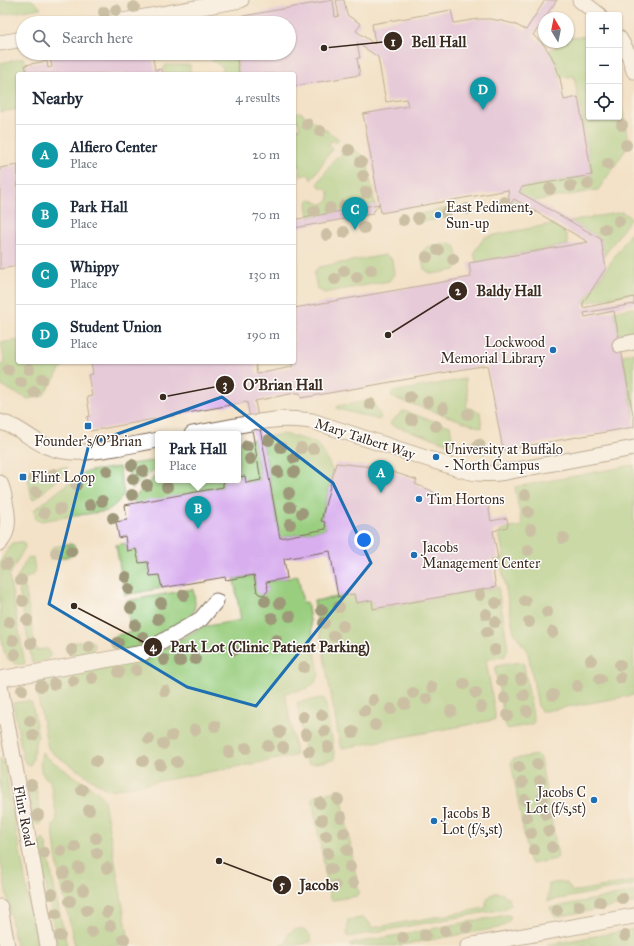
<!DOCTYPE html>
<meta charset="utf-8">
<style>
:root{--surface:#fff;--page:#f6f6f7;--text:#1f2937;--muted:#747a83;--line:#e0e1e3;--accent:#111827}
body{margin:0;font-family:"IM FELL Great Primer",serif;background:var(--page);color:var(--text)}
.controls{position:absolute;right:12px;top:12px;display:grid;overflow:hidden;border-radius:4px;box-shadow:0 1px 3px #0004}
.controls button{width:36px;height:36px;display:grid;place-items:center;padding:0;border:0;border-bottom:1px solid var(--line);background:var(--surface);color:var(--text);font:20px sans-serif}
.compass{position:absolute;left:538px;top:12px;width:36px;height:36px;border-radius:50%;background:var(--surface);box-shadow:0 1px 3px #0004;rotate:350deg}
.you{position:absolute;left:364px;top:540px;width:14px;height:14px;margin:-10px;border:3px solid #fff;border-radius:50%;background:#1a73e8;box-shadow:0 0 0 6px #1a73e833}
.badge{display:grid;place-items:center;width:26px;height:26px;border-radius:50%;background:var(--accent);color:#fff;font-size:13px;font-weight:700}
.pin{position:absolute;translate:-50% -33px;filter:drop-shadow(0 1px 2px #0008)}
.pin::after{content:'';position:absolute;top:21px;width:14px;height:12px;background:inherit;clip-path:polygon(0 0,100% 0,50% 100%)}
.popup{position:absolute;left:155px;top:431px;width:86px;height:52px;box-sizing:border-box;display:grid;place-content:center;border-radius:4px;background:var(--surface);filter:drop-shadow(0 1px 3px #0005);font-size:13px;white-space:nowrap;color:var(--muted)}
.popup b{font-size:15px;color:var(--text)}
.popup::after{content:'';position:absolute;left:50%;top:100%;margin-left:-8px;border:8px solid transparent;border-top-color:var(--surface)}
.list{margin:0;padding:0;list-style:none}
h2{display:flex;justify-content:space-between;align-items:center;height:52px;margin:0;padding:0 16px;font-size:17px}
h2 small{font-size:13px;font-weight:400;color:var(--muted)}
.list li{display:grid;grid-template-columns:26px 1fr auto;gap:12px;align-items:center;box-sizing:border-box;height:60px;padding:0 16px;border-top:1px solid var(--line)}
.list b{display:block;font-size:15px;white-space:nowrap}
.list p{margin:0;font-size:13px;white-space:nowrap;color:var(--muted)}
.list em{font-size:13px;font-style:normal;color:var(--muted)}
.icon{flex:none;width:22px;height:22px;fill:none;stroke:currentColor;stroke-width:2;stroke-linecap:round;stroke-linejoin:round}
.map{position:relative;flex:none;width:634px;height:946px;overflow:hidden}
.search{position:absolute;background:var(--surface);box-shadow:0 1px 3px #0004;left:16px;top:16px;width:280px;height:44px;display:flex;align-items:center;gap:10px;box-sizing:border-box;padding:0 14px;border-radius:22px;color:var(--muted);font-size:15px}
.panel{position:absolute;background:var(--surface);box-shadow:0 1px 3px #0004;left:16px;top:72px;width:280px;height:292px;border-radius:4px}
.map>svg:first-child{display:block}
.green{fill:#9ace7f;stroke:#6a7c4e}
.building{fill:#d8aeee}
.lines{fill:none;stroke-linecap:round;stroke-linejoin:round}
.minor-casing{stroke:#7b6a59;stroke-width:17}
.minor{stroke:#fff;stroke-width:15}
.tree{fill:#9e987a}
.marked{fill:none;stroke:#1f6fb2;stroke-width:3;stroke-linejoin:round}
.poi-dot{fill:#1f6fb2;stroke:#fff;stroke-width:1.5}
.labels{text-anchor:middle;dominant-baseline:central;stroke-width:3;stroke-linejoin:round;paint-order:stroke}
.poi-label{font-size:14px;fill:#3b2a1e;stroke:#fff;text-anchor:start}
.street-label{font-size:14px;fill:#3b2a1e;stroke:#fff}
.leader{fill:none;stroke:#3b2a1e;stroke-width:1.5}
.callout-dot{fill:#3b2a1e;stroke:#fff;stroke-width:1.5}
.mark-label{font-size:12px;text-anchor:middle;font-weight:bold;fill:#fff}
.callout-label{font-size:15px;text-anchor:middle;font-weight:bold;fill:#3b2a1e;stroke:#fff;stroke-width:3;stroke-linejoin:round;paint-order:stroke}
</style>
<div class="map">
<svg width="634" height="946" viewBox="0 0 634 946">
<rect width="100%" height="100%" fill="#fff"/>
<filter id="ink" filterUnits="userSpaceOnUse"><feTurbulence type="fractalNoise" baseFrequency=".025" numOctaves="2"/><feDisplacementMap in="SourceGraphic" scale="8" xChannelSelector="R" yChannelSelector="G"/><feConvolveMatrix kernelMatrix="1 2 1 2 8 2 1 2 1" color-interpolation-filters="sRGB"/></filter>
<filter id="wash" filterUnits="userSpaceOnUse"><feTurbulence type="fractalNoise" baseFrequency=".012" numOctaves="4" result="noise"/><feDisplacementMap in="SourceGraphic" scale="16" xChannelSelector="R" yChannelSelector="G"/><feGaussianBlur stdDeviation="0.9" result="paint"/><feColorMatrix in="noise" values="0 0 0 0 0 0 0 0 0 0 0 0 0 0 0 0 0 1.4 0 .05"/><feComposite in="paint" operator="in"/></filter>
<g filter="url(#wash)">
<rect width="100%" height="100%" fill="#f3e2c7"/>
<g class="green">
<polygon points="0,0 32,0 41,8 0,15"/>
<polygon points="589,36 589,117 619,117 619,93 629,145 598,190 510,205 522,187 592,175 574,76 560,78 548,52 559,45 557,42 568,42 568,38"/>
<polygon points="213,53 236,53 239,74 220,74 224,68 210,59"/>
<polygon points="24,58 27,74 18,74 18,109 0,112 0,63"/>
<polygon points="166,65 190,65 190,74 165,74 164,67"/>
<path d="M300 112 339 139 336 143 332 140 329 145 333 148 311 180 310 176C306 173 304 175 301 177L294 139V129L300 128 298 120 294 121V113Z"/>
<path d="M345 143 367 159 375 205 309 217 307 204 308 200C315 197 315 204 322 204 328 203 331 196 328 191 326 188 323 188 320 187L318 183 336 157 339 158 342 152 340 151Z"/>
<polygon points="449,208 451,217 415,223 414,215"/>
<polygon points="622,212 631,218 604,256 601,239 570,221"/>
<polygon points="552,224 566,234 568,245 476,262 474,252 485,237"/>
<polygon points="634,228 634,293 583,303"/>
<polygon points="450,243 456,247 459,262 455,270 432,274 424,269 421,253 427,247"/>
<polygon points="385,255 392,259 394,274 389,281 324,293 317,289 314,273 319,267"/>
<polygon points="634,308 634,331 618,334 614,311"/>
<polygon points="18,340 18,362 65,362 43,396 28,399 0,385 0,365 5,364 1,343"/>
<polygon points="634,353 634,418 622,355"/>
<polygon points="465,379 468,399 466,407 480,412 482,428 391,397 392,392"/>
<polygon points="372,400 381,417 379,420 338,409 337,408 338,406"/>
<polygon points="403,411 450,426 453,442 451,444 391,425 390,423 391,422"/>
<polygon points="281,434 288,435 314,442 320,447 329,463 333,473 321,520 325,522 326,529 280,538 262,438"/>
<polygon points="480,437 482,437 484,439 486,452 484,454 466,448 466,445"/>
<polygon points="254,439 261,480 246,483 245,476 238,477 238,443"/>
<polygon points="158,460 158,466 132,489 128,468 131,464"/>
<polygon points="634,465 634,695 545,711 541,711 538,706 528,653 514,632 500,558 504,557 499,533 501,530 522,526 515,487"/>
<polygon points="65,467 68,468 37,498 32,499 27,473"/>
<polygon points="119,467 124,495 116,504 107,511 40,521 36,520 34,510 79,475 84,472"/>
<polygon points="158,473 158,480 225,480 223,484 223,487 135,505 134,498"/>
<polygon points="21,542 24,542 25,547 9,576 25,664 16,664 8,659 4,651 0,631 0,562 12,543"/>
<polygon points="126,543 127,551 136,549 139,563 148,562 150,576 159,575 162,588 125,595 116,545"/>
<path d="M70 544C76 545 78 551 74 555L56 559 52 556 51 551 53 547Z"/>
<path d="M33 557C35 572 38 575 23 579L36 650 46 649 49 650 50 655C48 662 39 662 32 663L17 578 27 559Z"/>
<path d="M254 575C255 581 258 606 268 590L266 582 298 576 303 603 307 602 319 674C315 691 299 690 285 693L296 754 295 756 111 790 103 787 51 752 48 748 47 744 35 681 145 660 202 627 241 620 234 579Z"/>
<polygon points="498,587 508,649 506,654 505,656 486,660 495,713 495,719 494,720 343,748 341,747 340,745 314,601 354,594 356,603 372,601 374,609"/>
<path d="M193 589C195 600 197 609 190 618L142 647 119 652 115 650 112 644 113 638 117 635 131 632 126 601Z"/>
<path d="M89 640C95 642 96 647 92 652 84 654 73 658 68 652V646L71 643Z"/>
<polygon points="520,662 523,663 524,665 534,722 532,724 508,729 506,727 495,669 497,666"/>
<polygon points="322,698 325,700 335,758 333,760 309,764 307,762 297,703 299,702"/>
<polygon points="28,701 32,703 38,737 36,738 33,758 30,766 25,762 23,758 13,703"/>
<path d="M42 752 46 757 99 793 104 800 130 946H75C66 906 55 865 53 825L57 819 50 780C48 779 45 778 44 776 38 769 41 759 42 752Z"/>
<polygon points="537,755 540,758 558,856 556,859 532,864 529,861 511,762 513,759"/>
<polygon points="0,758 4,762 37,946 16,946 0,858"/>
<polygon points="31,781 34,781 35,783 42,820 40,824 36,824 34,822 28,784 28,782"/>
<polygon points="337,791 341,793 359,893 357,896 333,900 330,898 312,799 314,796"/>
<polygon points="43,839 46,844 55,892 67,946 57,946 39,849 39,845"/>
<path d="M634 881V885L548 901V897L549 884C560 882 568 879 572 892Z"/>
<polygon points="634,892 634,903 555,917 550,908"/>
<path d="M495 893C503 892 509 896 511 905L504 909 348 937 347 934 348 920 363 918 369 922 372 928 486 908C485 901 488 896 495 893Z"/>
<path d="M506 915 511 916C509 922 504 926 498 928L395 946H351L350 944Z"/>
<path d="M296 929C305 929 310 932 312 941 300 946 287 946 274 946L287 944C286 936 289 932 296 929Z"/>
<polygon points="634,929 634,946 547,946 552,944"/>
</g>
<g id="blocks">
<g class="building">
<polygon points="333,0 335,17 339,16 336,0 344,0 347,15 361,24 356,31 375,44 372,24 451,10 454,23 478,19 490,19 502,21 514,24 526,30 545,0 557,0 545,17 547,18 544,18 544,21 533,35 544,45 551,55 556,66 560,78 564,100 578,97 592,175 522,187 519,192 601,239 606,268 583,303 583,308 634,297 634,304 584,313 585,317 614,311 634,420 634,427 503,450 487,365 301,398 300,393 295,393 255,401 280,538 326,529 325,522 321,521 336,463 373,467 390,471 417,480 415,484 430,490 454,505 487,499 491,521 507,518 508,524 507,527 493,531 498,559 491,559 496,587 373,609 372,600 356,603 354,594 338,597 330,551 284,559 287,578 266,582 268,590 266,593 263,595 259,594 257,592 254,575 226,580 225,577 162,588 159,575 150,576 148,562 139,563 136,549 127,551 125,536 119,538 116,522 127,520 125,505 223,487 223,484 224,480 238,480 238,477 245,476 246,483 261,480 247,402 90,431 87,417 90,416 87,397 92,396 88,375 93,374 91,362 255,362 257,374 292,367 292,362 294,362 294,308 471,277 469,263 588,242 514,199 510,205 508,190 381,213 363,114 408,106 406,99 386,102 378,57 357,43 360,58 357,58 360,75 294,86 294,74 239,74 236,53 289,53 289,23 233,23 232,18"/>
<polygon points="55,53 152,53 155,70 162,69 163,74 27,74 25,65 47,61 48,68 52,67 49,54"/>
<polygon points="18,165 18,266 0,269 0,168"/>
<polygon points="379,204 372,214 294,228 294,216 298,219"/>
</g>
</g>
</g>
<g filter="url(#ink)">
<use href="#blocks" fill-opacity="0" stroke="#7b6a59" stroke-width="1"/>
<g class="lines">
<defs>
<g id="minor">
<polyline points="580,0 599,15"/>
<polyline points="111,23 241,0"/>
<polyline points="619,38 629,55 634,71"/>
<polyline points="0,43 23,39"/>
<polyline points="620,345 634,342"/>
<path d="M0 422C18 426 30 439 46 446 69 456 92 452 116 448 130 445 144 443 158 440"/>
<path d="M259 422C279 419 292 418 312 421L456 468C474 474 487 475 506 472L634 448"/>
<polyline points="192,434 251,423"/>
<path d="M0 483C3 489 4 495 5 502 8 516 10 530 0 543"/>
<polyline points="0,679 143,653 201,619 216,601"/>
<polyline points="0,686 48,946"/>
<polyline points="0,907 7,946"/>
<polyline points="468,946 634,916"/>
</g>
</defs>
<use href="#minor" class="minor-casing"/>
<use href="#minor" class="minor"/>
</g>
<g class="tree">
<circle cx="134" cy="7" r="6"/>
<circle cx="116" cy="10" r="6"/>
<circle cx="104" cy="12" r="6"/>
<circle cx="307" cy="124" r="6"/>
<circle cx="622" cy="125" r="6"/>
<circle cx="320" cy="131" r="6"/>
<circle cx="626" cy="145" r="6"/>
<circle cx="349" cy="150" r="6"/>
<circle cx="361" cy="162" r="6"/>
<circle cx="608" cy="164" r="6"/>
<circle cx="363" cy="176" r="6"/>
<circle cx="588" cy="184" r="6"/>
<circle cx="571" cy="186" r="6"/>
<circle cx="550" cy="189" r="6"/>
<circle cx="366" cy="192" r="6"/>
<circle cx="504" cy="202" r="6"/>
<circle cx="360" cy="203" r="6"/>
<circle cx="344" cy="206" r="6"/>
<circle cx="330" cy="208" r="6"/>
<circle cx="467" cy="209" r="6"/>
<circle cx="314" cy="211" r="6"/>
<circle cx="446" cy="213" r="6"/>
<circle cx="418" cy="218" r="6"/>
<circle cx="403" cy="220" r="6"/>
<circle cx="619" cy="221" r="6"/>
<circle cx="364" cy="228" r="6"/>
<circle cx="605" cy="229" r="6"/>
<circle cx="344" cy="232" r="6"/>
<circle cx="327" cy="235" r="6"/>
<circle cx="438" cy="250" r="6"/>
<circle cx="427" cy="257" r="6"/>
<circle cx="453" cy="259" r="6"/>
<circle cx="371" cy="270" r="6"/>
<circle cx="344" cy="271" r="6"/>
<circle cx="357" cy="277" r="6"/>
<circle cx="335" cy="279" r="6"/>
<circle cx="29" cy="369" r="6"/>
<circle cx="8" cy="370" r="6"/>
<circle cx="42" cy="379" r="6"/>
<circle cx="21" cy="382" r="6"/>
<circle cx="34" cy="392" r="6"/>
<circle cx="410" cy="397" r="6"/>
<circle cx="428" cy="402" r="6"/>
<circle cx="370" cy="404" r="6"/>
<circle cx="443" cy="408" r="6"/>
<circle cx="468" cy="414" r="6"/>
<circle cx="412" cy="420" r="6"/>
<circle cx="436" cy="426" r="6"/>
<circle cx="269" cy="440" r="6"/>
<circle cx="479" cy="445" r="6"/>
<circle cx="247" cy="446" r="6"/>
<circle cx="281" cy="447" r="6"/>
<circle cx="301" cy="448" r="6"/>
<circle cx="313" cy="449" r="6"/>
<circle cx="294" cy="458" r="6"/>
<circle cx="250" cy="459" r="6"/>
<circle cx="132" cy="465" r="6"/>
<circle cx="107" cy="471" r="6"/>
<circle cx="143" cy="471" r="6"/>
<circle cx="278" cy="472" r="6"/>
<circle cx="294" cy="472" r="6"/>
<circle cx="54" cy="474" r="6"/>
<circle cx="34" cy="477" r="6"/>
<circle cx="133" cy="479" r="6"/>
<circle cx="76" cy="485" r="6"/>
<circle cx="147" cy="485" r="6"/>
<circle cx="167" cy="487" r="6"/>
<circle cx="36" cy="492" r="6"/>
<circle cx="289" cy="493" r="6"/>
<circle cx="132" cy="495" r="6"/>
<circle cx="525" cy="495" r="6"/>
<circle cx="102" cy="501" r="6"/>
<circle cx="90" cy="505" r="6"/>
<circle cx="290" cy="507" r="6"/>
<circle cx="60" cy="509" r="6"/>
<circle cx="528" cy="512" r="6"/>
<circle cx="44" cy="513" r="6"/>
<circle cx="302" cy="513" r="6"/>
<circle cx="113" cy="518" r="6"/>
<circle cx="290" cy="524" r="6"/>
<circle cx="531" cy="529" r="6"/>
<circle cx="563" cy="538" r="6"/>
<circle cx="528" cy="550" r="6"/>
<circle cx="71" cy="551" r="6"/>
<circle cx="56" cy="553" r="6"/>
<circle cx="7" cy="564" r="6"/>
<circle cx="126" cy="577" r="6"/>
<circle cx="21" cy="580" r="6"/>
<circle cx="129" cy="589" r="6"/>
<circle cx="184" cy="595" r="6"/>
<circle cx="480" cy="595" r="6"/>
<circle cx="23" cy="601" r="6"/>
<circle cx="265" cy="601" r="6"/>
<circle cx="525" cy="601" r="6"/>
<circle cx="161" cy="603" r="6"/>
<circle cx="280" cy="603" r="6"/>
<circle cx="496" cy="603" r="6"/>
<circle cx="339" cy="607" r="6"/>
<circle cx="131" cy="608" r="6"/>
<circle cx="322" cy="610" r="6"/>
<circle cx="547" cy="612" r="6"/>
<circle cx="486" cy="614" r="6"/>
<circle cx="290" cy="616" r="6"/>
<circle cx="272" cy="618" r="6"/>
<circle cx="158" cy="619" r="6"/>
<circle cx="27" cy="620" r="6"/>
<circle cx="9" cy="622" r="6"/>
<circle cx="495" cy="622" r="6"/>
<circle cx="529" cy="622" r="6"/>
<circle cx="324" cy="623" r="6"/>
<circle cx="135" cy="625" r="6"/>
<circle cx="343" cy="626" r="6"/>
<circle cx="487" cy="632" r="6"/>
<circle cx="553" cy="632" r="6"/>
<circle cx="334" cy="636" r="6"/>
<circle cx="143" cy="637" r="6"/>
<circle cx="13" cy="640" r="6"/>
<circle cx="276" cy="640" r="6"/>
<circle cx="31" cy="643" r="6"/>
<circle cx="118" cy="643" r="6"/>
<circle cx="89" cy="647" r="6"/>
<circle cx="72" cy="650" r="6"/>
<circle cx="234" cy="650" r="6"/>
<circle cx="495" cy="650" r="6"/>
<circle cx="15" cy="654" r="6"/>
<circle cx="195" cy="659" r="6"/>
<circle cx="164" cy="660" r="6"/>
<circle cx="591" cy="660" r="6"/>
<circle cx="180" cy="661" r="6"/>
<circle cx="620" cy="665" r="6"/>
<circle cx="304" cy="667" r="6"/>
<circle cx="136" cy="670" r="6"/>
<circle cx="119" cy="672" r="6"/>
<circle cx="92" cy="678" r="6"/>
<circle cx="620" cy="678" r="6"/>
<circle cx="521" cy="679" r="6"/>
<circle cx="600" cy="679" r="6"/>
<circle cx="73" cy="681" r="6"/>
<circle cx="502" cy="681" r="6"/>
<circle cx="54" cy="684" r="6"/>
<circle cx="464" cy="684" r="6"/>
<circle cx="41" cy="686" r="6"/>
<circle cx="577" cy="686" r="6"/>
<circle cx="432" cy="687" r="6"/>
<circle cx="22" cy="690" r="6"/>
<circle cx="165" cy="691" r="6"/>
<circle cx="413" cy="693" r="6"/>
<circle cx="476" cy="693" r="6"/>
<circle cx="524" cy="695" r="6"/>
<circle cx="553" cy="695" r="6"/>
<circle cx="505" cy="698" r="6"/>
<circle cx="427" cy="699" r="6"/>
<circle cx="373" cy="700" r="6"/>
<circle cx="405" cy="704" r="6"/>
<circle cx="481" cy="707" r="6"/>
<circle cx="391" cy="709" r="6"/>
<circle cx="365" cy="711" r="6"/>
<circle cx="451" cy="711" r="6"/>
<circle cx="527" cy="711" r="6"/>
<circle cx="322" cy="715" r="6"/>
<circle cx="508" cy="715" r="6"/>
<circle cx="303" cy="717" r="6"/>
<circle cx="30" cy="721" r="6"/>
<circle cx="375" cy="725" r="6"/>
<circle cx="215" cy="726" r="6"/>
<circle cx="195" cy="730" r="6"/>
<circle cx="325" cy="731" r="6"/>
<circle cx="280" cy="732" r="6"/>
<circle cx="353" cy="732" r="6"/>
<circle cx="306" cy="734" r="6"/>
<circle cx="33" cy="735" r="6"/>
<circle cx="172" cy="736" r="6"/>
<circle cx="149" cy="739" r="6"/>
<circle cx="163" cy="744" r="6"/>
<circle cx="268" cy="746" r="6"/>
<circle cx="283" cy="747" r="6"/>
<circle cx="328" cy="747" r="6"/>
<circle cx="246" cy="748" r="6"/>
<circle cx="309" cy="751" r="6"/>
<circle cx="229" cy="752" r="6"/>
<circle cx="96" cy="761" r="6"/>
<circle cx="143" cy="761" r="6"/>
<circle cx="177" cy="762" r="6"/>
<circle cx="537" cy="764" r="6"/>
<circle cx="160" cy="765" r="6"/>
<circle cx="519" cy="767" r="6"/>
<circle cx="540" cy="781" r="6"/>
<circle cx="522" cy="783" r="6"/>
<circle cx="31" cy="785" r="6"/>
<circle cx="82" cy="790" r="6"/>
<circle cx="543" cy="797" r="6"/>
<circle cx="338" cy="800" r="6"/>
<circle cx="525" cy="800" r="6"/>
<circle cx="320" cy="803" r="6"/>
<circle cx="89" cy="810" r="6"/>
<circle cx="546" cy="814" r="6"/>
<circle cx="38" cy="815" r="6"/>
<circle cx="341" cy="817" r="6"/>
<circle cx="527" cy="817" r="6"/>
<circle cx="322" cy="820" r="6"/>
<circle cx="549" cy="831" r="6"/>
<circle cx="344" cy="833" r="6"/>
<circle cx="531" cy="833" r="6"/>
<circle cx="326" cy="836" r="6"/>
<circle cx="96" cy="838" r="6"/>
<circle cx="75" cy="847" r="6"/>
<circle cx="552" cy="847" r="6"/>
<circle cx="347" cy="850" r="6"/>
<circle cx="534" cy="850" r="6"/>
<circle cx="61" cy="851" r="6"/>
<circle cx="44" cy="853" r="6"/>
<circle cx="97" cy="853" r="6"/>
<circle cx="328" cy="853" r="6"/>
<circle cx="350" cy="867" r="6"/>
<circle cx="79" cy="868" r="6"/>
<circle cx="107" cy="868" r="6"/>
<circle cx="331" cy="869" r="6"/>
<circle cx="64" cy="873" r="6"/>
<circle cx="353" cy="883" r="6"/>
<circle cx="68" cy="886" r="6"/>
<circle cx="335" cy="886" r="6"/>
<circle cx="83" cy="890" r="6"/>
<circle cx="52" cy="894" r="6"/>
<circle cx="622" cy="898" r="6"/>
<circle cx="70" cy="901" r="6"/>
<circle cx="600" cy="902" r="6"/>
<circle cx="579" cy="906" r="6"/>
<circle cx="87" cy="910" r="6"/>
<circle cx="557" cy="910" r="6"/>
<circle cx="107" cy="912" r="6"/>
<circle cx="56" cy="914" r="6"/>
<circle cx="110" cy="926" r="6"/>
<circle cx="467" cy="927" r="6"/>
<circle cx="445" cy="931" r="6"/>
<circle cx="92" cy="932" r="6"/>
<circle cx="425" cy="935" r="6"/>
<circle cx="60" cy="936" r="6"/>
<circle cx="625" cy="936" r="6"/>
<circle cx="403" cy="938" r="6"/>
<circle cx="124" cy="939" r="6"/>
</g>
</g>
<path d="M0 0H634V946H0ZM222 397 333 483 371 563 256 706 187 687 49 604 89 444Z" fill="#f3e2c7" fill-opacity=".55" fill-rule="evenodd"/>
<path class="marked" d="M222 397 333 483 371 563 256 706 187 687 49 604 89 444Z"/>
<g class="poi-dot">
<circle cx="438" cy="215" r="4"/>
<circle cx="553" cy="350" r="4"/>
<rect x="84" y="422" width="8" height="8" rx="2"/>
<circle cx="436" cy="457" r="4"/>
<rect x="19" y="473" width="8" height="8" rx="2"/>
<circle cx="419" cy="499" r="4"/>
<circle cx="414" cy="555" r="4"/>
<circle cx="594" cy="800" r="4"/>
<circle cx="434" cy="821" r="4"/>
</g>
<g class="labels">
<g class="poi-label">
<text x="446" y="207">East Pediment,<tspan x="446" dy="16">Sun-up</tspan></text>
<text x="545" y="342" text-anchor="end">Lockwood<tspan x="545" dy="16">Memorial Library</tspan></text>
<text x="88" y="441" text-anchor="middle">Founder's/O'Brian</text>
<text x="444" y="449">University at Buffalo<tspan x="444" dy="16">- North Campus</tspan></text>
<text x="31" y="477">Flint Loop</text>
<text x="427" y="499">Tim Hortons</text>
<text x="422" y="547">Jacobs<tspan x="422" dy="16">Management Center</tspan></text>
<text x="586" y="792" text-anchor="end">Jacobs C<tspan x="586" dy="16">Lot (f/s,st)</tspan></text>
<text x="442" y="813">Jacobs B<tspan x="442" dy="16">Lot (f/s,st)</tspan></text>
</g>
<g class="street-label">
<text transform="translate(365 439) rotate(18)">Mary Talbert Way</text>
<text transform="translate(24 816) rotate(79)">Flint Road</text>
</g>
</g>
<path class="leader" d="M324 48L393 41M388 335L458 291M163 397L225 385M74 606L153 647M219 861L282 885"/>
<g class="callout-dot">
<circle cx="324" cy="48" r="4"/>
<circle cx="388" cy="335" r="4"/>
<circle cx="163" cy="397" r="4"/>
<circle cx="74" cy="606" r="4"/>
<circle cx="219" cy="861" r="4"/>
<circle cx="393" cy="41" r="10"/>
<circle cx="458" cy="291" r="10"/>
<circle cx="225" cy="385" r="10"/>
<circle cx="153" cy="647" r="10"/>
<circle cx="282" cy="885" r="10"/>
</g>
<g class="mark-label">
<text x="393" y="46">1</text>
<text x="458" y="295">2</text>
<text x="225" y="389">3</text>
<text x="153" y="651">4</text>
<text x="282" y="889">5</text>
</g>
<g class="callout-label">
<text x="439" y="47">Bell Hall</text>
<text x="509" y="296">Baldy Hall</text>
<text x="283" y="390">O'Brian Hall</text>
<text x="270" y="652">Park Lot (Clinic Patient Parking)</text>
<text x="319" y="890">Jacobs</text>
</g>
</svg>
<div class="controls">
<button>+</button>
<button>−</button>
<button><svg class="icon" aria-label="locate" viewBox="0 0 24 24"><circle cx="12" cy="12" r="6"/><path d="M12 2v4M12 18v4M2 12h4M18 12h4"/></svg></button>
</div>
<svg class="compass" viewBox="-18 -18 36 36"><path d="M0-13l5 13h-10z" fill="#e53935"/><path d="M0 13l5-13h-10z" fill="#747a83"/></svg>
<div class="you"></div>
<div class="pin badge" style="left:381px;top:493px;background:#0f9aa8">A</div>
<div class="pin badge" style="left:198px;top:529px;background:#0f9aa8">B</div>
<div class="popup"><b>Park Hall</b>Place</div>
<div class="pin badge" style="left:355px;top:230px;background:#0f9aa8">C</div>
<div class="pin badge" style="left:483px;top:110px;background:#0f9aa8">D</div>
<div class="search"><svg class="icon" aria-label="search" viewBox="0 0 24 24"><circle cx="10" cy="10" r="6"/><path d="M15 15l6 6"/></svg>Search here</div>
<section class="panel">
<h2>Nearby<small>4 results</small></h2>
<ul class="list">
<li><span class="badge" style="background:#0f9aa8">A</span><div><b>Alfiero Center</b><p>Place</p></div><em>20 m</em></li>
<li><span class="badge" style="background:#0f9aa8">B</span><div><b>Park Hall</b><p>Place</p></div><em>70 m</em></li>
<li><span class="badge" style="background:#0f9aa8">C</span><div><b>Whippy</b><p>Place</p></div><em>130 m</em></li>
<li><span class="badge" style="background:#0f9aa8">D</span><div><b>Student Union</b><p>Place</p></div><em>190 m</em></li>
</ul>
</section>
</div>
